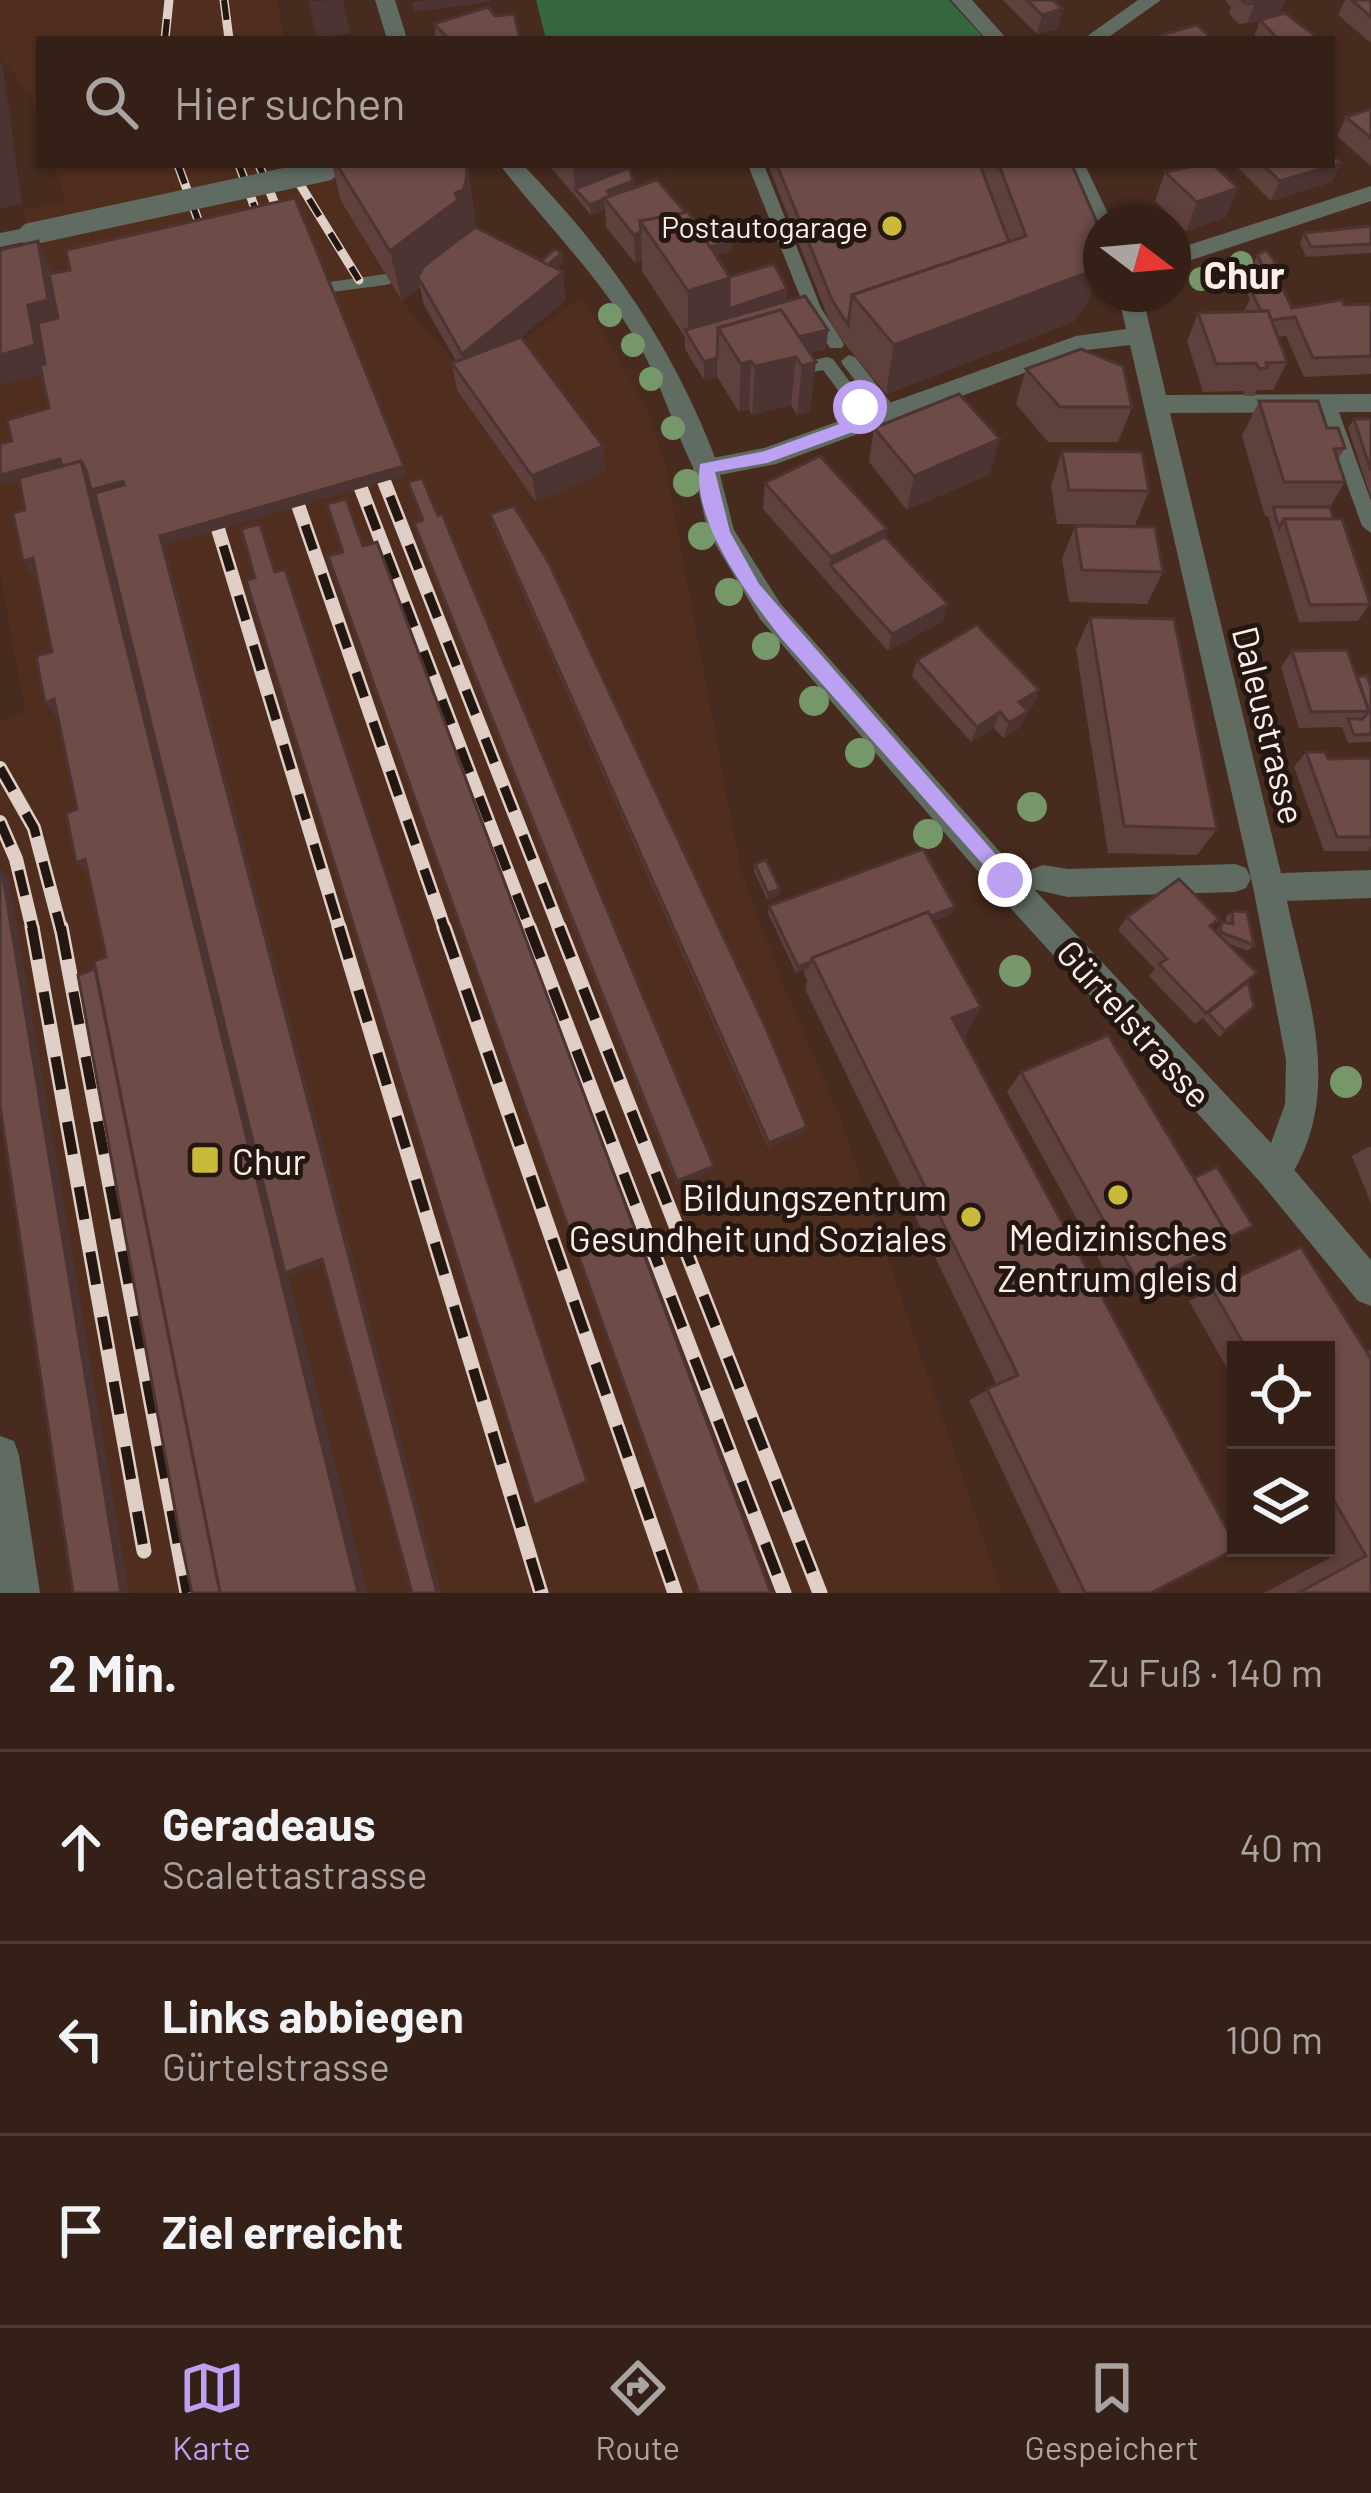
<!DOCTYPE html>
<html lang="de">
<meta charset="utf-8">
<style>
:root{--surface:#342016;--page:#3f2d23;--text:#f1f3f6;--muted:#a9a3a1;--line:#4e3e35;--accent:#bca0f2}
body{margin:0;font-family:Barlow,sans-serif;background:var(--page);color:var(--text)}
.controls{position:absolute;right:36px;bottom:36px;display:grid;overflow:hidden;border-radius:0px;box-shadow:0 3px 9px #0004}
.controls button{width:108px;height:108px;display:grid;place-items:center;padding:0;border:0;border-bottom:3px solid var(--line);background:var(--surface);color:var(--text);font:60px sans-serif}
.compass{position:absolute;left:1083px;top:204px;width:108px;height:108px;border-radius:50%;background:var(--surface);box-shadow:0 3px 9px #0004;rotate:106deg}
.stop{position:absolute;width:36px;height:36px;margin:-27px;border:9px solid #bca0f2;border-radius:50%;background:#fff}
.stop.end{background:#bca0f2;border-color:#fff;box-shadow:0 3px 12px #0008}
.list{margin:0;padding:0;list-style:none}
h2{display:flex;justify-content:space-between;align-items:center;height:156px;margin:0;padding:0 48px;font-size:51px}
h2 small{font-size:39px;font-weight:400;color:var(--muted)}
.list li{display:grid;grid-template-columns:78px 1fr auto;gap:36px;align-items:center;box-sizing:border-box;height:192px;padding:0 48px;border-top:3px solid var(--line)}
.list b{display:block;font-size:45px;white-space:nowrap}
.list p{margin:0;font-size:39px;white-space:nowrap;color:var(--muted)}
.list em{font-size:39px;font-style:normal;color:var(--muted)}
.icon{flex:none;width:66px;height:66px;fill:none;stroke:currentColor;stroke-width:2;stroke-linecap:round;stroke-linejoin:round}
.map{position:relative;flex:none;width:1371px;height:1593px;overflow:hidden}
.search{position:absolute;background:var(--surface);box-shadow:0 3px 9px #0004;left:36px;right:36px;top:36px;height:132px;display:flex;align-items:center;gap:30px;box-sizing:border-box;padding:0 42px;border-radius:0px;color:var(--muted);font-size:45px}
.sheet{height:732px;background:var(--surface)}
nav{display:flex;justify-content:space-around;align-items:center;box-sizing:border-box;height:168px;border-top:3px solid var(--line);background:var(--surface);font-size:33px;color:var(--muted)}
nav a{display:grid;justify-items:center;gap:6px}
nav .on{color:var(--accent)}
.map>svg:first-child{display:block}
.built{fill:#502e1d}
.green{fill:#37673f}
.lines{fill:none;stroke-linecap:round;stroke-linejoin:round}
.service{fill:#606b61;fill-rule:evenodd}
.pedestrian{fill:#606b61;fill-rule:evenodd}
.minor{fill:#606b61;fill-rule:evenodd}
.tertiary{fill:#606b61;fill-rule:evenodd}
.rail-far2-casing{stroke:#e0cfc7;stroke-width:9}
.rail-far1-casing{stroke:#e0cfc7;stroke-width:14}
.rail-casing{stroke:#e0cfc7;stroke-width:15}
.rail-far2{stroke:#241711;stroke-width:6;stroke-dasharray:20;stroke-linecap:butt}
.rail-far1{stroke:#241711;stroke-width:9;stroke-dasharray:26;stroke-linecap:butt}
.rail{stroke:#241711;stroke-width:10;stroke-dasharray:33;stroke-linecap:butt}
.tertiary-bridge{stroke:#606b61;stroke-width:22}
.tree{fill:#76976a}
.wall{fill:#5e403d}
.shaded-wall{fill:#4c3432}
.building{fill:#6d4b47;stroke:#4c3432;stroke-width:3}
.route{fill:#bca0f2}
.poi-dot{fill:#caba3a;stroke:#241711;stroke-width:4.5}
.labels{text-anchor:middle;dominant-baseline:central;stroke-width:10;stroke-linejoin:round;paint-order:stroke}
.far-poi-label{font-size:30px;fill:#fdeee7;stroke:#241711;text-anchor:end}
.street-label{font-size:36px;fill:#fdeee7;stroke:#241711}
.poi-label{font-size:36px;fill:#fdeee7;stroke:#241711;text-anchor:start}
.far-district-label{font-size:39px;font-weight:bold;fill:#fdeee7;stroke:#241711}
</style>
<div class="map">
<svg width="1371" height="1593" viewBox="0 0 1371 1593">
<rect width="100%" height="100%" fill="#462b1e"/>
<g class="built">
<polygon points="0,0 277,0 284,39 39,39 39,121 30,94 0,57"/>
<polygon points="54,165 334,165 402,301 467,379 582,297 649,413 665,464 741,871 784,986 839,1115 1002,1593 74,1593 0,1106 0,721 25,712 0,574 0,272 32,252 24,210 66,201"/>
</g>
<polygon class="green" points="536,0 949,0 985,39 546,39"/>
<g class="lines">
<g class="service">
<polygon points="748,165 764,165 821,308 844,344 842,348 830,348 805,309"/>
<polygon points="412,267 420,272 418,276 385,285 302,296 294,291 302,286 385,274"/>
<polygon points="849,355 855,357 895,408 895,416 883,416 843,365 841,361"/>
<polygon points="827,357 833,359 875,416 875,424 863,424 823,370 808,373 799,367 802,363"/>
<polygon points="1327,398 1336,404 1371,501 1371,533 1362,526 1318,404"/>
</g>
<polygon class="pedestrian" points="1235,864 1246,868 1251,878 1246,888 1235,892 1068,897 1032,889 1027,879 1032,869 1043,865 1068,869"/>
<g class="minor">
<polygon points="375,0 395,0 407,39 387,39"/>
<polygon points="951,0 972,0 1007,39 986,39"/>
<polygon points="1138,0 1161,0 1106,39 1083,39"/>
<polygon points="1063,165 1085,165 1112,222 1101,222 1101,230 1090,223"/>
<polygon points="1371,186 1371,201 1173,266 1173,250"/>
<path d="M1118 294H1142L1166 395 1371 394V412L1170 413 1281 873 1371 870V898L1287 901C1304 984 1339 1073 1302 1155 1295 1170 1289 1182 1273 1188L1261 1183 994 890 760 619 708 532 693 468 697 461 764 448 1076 336 1126 329ZM1130 345 1253 887 1286 1060 1285 1104 1271 1143 1016 870 780 603 734 530 720 475 776 464 1087 350Z"/>
<polygon points="0,1436 14,1441 19,1455 40,1593 0,1593"/>
</g>
<g class="tertiary">
<path d="M500 165H523C610 254 676 351 719 468L715 475H697C674 431 662 383 636 340 598 274 545 224 500 165Z"/>
<polygon points="30,227 38,229 38,239 0,247 0,233"/>
<polygon points="1273,1154 1285,1159 1371,1260 1371,1306 1358,1301 1261,1183 1256,1171 1261,1159"/>
</g>
<defs>
<g id="rail-far2">
<polyline points="224,0 229,39"/>
<polyline points="165,39 169,0"/>
<polyline points="178,165 209,250"/>
<polyline points="239,165 266,238"/>
<polyline points="259,165 288,236"/>
<polyline points="288,165 359,280"/>
</g>
<g id="rail-far1">
<polyline points="371,448 560,930"/>
<polyline points="349,457 530,930"/>
<polyline points="288,476 445,930"/>
<polyline points="208,496 340,930"/>
<polyline points="0,768 34,828 61,930"/>
<polyline points="0,822 16,859 33,930"/>
</g>
<g id="rail">
<polyline points="32,927 144,1551"/>
<polyline points="61,927 187,1593"/>
<polyline points="339,927 541,1593"/>
<polyline points="444,927 675,1593"/>
<polyline points="529,927 784,1593"/>
<polyline points="559,927 820,1593"/>
</g>
</defs>
<use href="#rail-far2" class="rail-far2-casing"/>
<use href="#rail-far1" class="rail-far1-casing"/>
<use href="#rail" class="rail-casing"/>
<use href="#rail-far2" class="rail-far2"/>
<use href="#rail-far1" class="rail-far1"/>
<use href="#rail" class="rail"/>
<polyline class="tertiary-bridge" points="30,234 326,170"/>
</g>
<g class="tree">
<circle cx="1241" cy="263" r="12"/>
<circle cx="1201" cy="279" r="12"/>
<circle cx="610" cy="315" r="12"/>
<circle cx="633" cy="345" r="12"/>
<circle cx="651" cy="379" r="12"/>
<circle cx="673" cy="428" r="12"/>
<circle cx="687" cy="483" r="14"/>
<circle cx="702" cy="536" r="14"/>
<circle cx="729" cy="592" r="14"/>
<circle cx="766" cy="646" r="14"/>
<circle cx="814" cy="701" r="15"/>
<circle cx="860" cy="753" r="15"/>
<circle cx="1032" cy="807" r="15"/>
<circle cx="928" cy="834" r="15"/>
<circle cx="1015" cy="971" r="16"/>
<circle cx="1346" cy="1082" r="16"/>
</g>
<g class="wall">
<polygon points="1003,0 1053,0 1058,29 1037,34"/>
<polygon points="1225,0 1285,0 1279,15 1319,39 1253,39 1260,21 1239,24 1229,14 1231,7"/>
<polygon points="1345,0 1371,0 1371,43 1338,15"/>
<polygon points="495,16 520,39 436,39 434,24"/>
<polygon points="1371,109 1371,166 1337,136 1346,117"/>
<polygon points="332,165 467,165 475,216 474,227 541,261 562,253 563,263 556,269 563,272 565,301 521,337 603,446 605,472 536,502 457,390 452,363 456,361 424,305 420,287 402,301 341,201"/>
<polygon points="549,165 628,165 634,188 699,230 732,241 732,251 715,255 729,277 787,289 786,301 828,330 826,349 809,353 810,411 797,415 791,405 752,415 749,409 739,412 717,377 704,380 685,349 685,337 642,271 642,261 635,263 606,227 605,209 591,215"/>
<polygon points="768,165 1072,165 1101,232 1101,260 1087,304 1073,322 886,394 845,344 829,320"/>
<polygon points="1238,165 1332,165 1332,182 1271,201 1237,167"/>
<polygon points="1165,172 1238,188 1226,217 1186,231 1155,201"/>
<polygon points="1371,226 1371,253 1306,257 1300,243 1304,233"/>
<polygon points="1266,250 1272,271 1292,308 1371,304 1371,374 1304,377 1286,336 1277,337 1287,362 1273,390 1257,390 1254,396 1245,396 1243,391 1203,392 1187,341 1198,313 1244,311 1250,299 1247,292 1257,272 1253,265 1257,255"/>
<polygon points="1026,369 1132,407 1118,442 1048,442 1016,404"/>
<polygon points="1259,401 1327,428 1345,448 1338,460 1345,482 1330,507 1370,604 1358,621 1299,622 1268,516 1265,516 1242,436"/>
<polygon points="1354,419 1371,419 1371,498 1348,428"/>
<polygon points="874,428 990,474 907,510 869,462"/>
<polygon points="1062,451 1149,491 1135,525 1057,524 1051,486"/>
<polygon points="408,482 714,1170 677,1186 416,532 414,523 422,520"/>
<polygon points="765,483 943,621 888,651 763,509"/>
<polygon points="490,514 807,1127 806,1132 768,1147 492,523"/>
<polygon points="1075,526 1163,572 1147,604 1069,602 1062,559"/>
<polygon points="1090,617 1217,829 1197,855 1108,853 1076,649"/>
<polygon points="1292,651 1357,676 1371,687 1371,742 1348,743 1342,727 1299,728 1281,667"/>
<polygon points="917,660 1039,690 1033,706 1026,710 1021,727 1003,738 994,728 971,742 912,676"/>
<polygon points="1306,752 1328,759 1371,758 1371,847 1367,851 1324,851 1294,767"/>
<polygon points="755,864 779,895 767,900 754,871"/>
<polygon points="769,906 955,907 952,914 933,921 981,1007 965,1036 962,1037 1151,1593 1060,1593 969,1400 997,1385 805,989 807,980 804,974 805,970 796,973 768,913"/>
<polygon points="1232,911 1254,945 1248,951 1227,943 1248,982 1254,1007 1219,1037 1203,1018 1195,1024 1149,976 1155,969 1118,930 1127,917 1212,928 1216,932 1222,922 1226,923 1226,917"/>
<polygon points="1021,1072 1230,1238 1208,1254 1119,1296 1007,1092"/>
<polygon points="1368,1147 1371,1147 1371,1204 1352,1156"/>
<polygon points="1301,1247 1366,1352 1371,1350 1371,1593 1264,1593 1333,1556 1326,1543 1326,1350 1236,1350 1236,1384 1189,1301"/>
</g>
<g class="shaded-wall">
<polygon points="343,0 350,33 317,38 308,1"/>
<polygon points="428,0 489,0 489,2 414,12 412,2"/>
<polygon points="1273,0 1285,0 1278,17 1247,24 1254,4"/>
<polygon points="1062,9 1058,29 1037,34 1042,15"/>
<polygon points="0,61 3,67 22,204 0,209"/>
<polygon points="1341,163 1332,182 1271,201 1280,181"/>
<polygon points="573,165 628,165 629,178 575,189 576,199"/>
<polygon points="667,165 700,165 667,169"/>
<polygon points="467,166 475,216 474,232 418,277 420,287 402,301 390,251"/>
<polygon points="633,181 634,191 611,200 607,191"/>
<polygon points="1238,188 1226,217 1186,231 1197,202"/>
<polygon points="604,199 605,209 591,215 590,205"/>
<polygon points="641,232 642,261 635,263 634,235"/>
<polygon points="38,241 52,269 63,328 50,373 0,386 0,355 28,305"/>
<polygon points="732,241 732,251 699,260 699,250"/>
<polygon points="562,253 563,263 541,281 540,271"/>
<polygon points="1101,257 1087,304 1073,322 886,394 894,345"/>
<polygon points="563,272 565,301 467,381 462,354"/>
<polygon points="730,278 787,289 786,308 688,334 688,291"/>
<polygon points="828,330 826,349 784,360 796,357 791,405 752,415 755,366 751,361 749,409 739,412 741,364 734,354"/>
<polygon points="717,358 717,377 704,380 704,362"/>
<polygon points="816,362 810,411 797,415 802,366"/>
<polygon points="1000,439 990,474 907,510 914,476"/>
<polygon points="603,446 605,472 536,502 532,476"/>
<polygon points="60,459 65,468 0,486 0,475"/>
<polygon points="81,461 123,481 322,1259 327,1262 290,1276 288,1275 367,1593 358,1593"/>
<polygon points="404,466 407,475 165,545 441,1593 437,1593 160,536"/>
<polygon points="887,529 882,555 830,565 831,557"/>
<polygon points="33,558 44,576 34,579 23,561"/>
<polygon points="948,604 943,621 888,651 892,634"/>
<polygon points="1039,690 1033,706 1013,718 1019,702"/>
<polygon points="54,699 66,715 57,719 45,703"/>
<polygon points="1028,711 1021,727 1003,738 1009,723"/>
<polygon points="1000,712 994,728 971,742 977,727"/>
<polygon points="85,859 97,873 88,876 76,863"/>
<polygon points="2,871 9,878 129,1593 121,1593"/>
<polygon points="780,889 779,895 767,900 768,893"/>
<polygon points="955,907 952,914 816,966"/>
<polygon points="811,962 809,968 796,973 798,967"/>
<polygon points="981,1007 965,1036 938,1047 952,1018"/>
<polygon points="807,1127 806,1132 768,1147 769,1143"/>
<polygon points="714,1166 714,1170 677,1186 677,1181"/>
<polygon points="1231,1240 1208,1254 1119,1296 1139,1284"/>
</g>
<g class="building">
<polygon points="1027,0 1053,0 1062,9 1042,15"/>
<polygon points="1241,0 1273,0 1246,4"/>
<polygon points="1352,0 1371,0 1371,17"/>
<polygon points="488,7 495,16 514,14 520,39 449,39 434,24"/>
<polygon points="1285,13 1319,39 1278,39 1260,20"/>
<polygon points="1197,25 1212,39 1153,39 1154,37"/>
<polygon points="1371,109 1371,138 1346,117"/>
<polygon points="1332,154 1341,163 1280,181 1263,165 1332,165"/>
<polygon points="337,165 467,165 467,166 466,181 463,190 455,193 458,200 390,251"/>
<polygon points="777,165 980,165 1009,242 852,295 848,325 832,300"/>
<polygon points="999,165 1072,165 1101,232 1101,257 1089,272 894,345 852,295 1026,236"/>
<polygon points="1199,165 1213,165 1238,188 1197,202 1165,172"/>
<polygon points="629,168 633,181 607,191 611,196 590,205 575,189"/>
<polygon points="657,180 686,213 640,221 641,232 634,235 604,198"/>
<polygon points="295,198 404,466 160,536 437,1593 412,1593 322,1259 285,1273 95,493 124,485 123,481 91,490 86,470 81,461 62,466 60,459 0,475 0,444 12,441 7,420 49,408 40,365 45,364 38,323 58,318 49,274 70,270 66,250"/>
<polygon points="688,212 730,278 688,291 640,221"/>
<polygon points="724,225 732,241 710,247 699,230"/>
<polygon points="1371,226 1371,244 1311,247 1304,233"/>
<polygon points="475,227 563,272 462,354 418,277 424,266"/>
<polygon points="38,241 48,300 28,305 35,345 0,355 0,250"/>
<polygon points="555,249 562,253 548,265 541,261"/>
<polygon points="1266,250 1276,263 1271,267 1262,265 1257,255"/>
<polygon points="774,264 787,289 729,309 729,277"/>
<polygon points="1274,271 1292,308 1342,300 1344,305 1371,304 1371,356 1313,358 1295,317 1271,320 1268,311 1261,311 1252,293 1265,292 1255,272"/>
<polygon points="805,296 828,330 799,337 781,310 718,328 717,358 704,362 685,330"/>
<polygon points="781,310 816,362 802,366 796,357 755,366 751,361 741,364 718,328"/>
<polygon points="1268,311 1287,362 1266,363 1267,368 1259,369 1256,363 1216,364 1198,313"/>
<polygon points="521,337 603,446 532,476 452,363"/>
<polygon points="1081,349 1123,366 1132,407 1060,407 1026,369"/>
<polygon points="959,394 1000,439 914,476 874,428"/>
<polygon points="1259,401 1318,401 1327,428 1338,428 1345,448 1334,449 1345,482 1284,482"/>
<polygon points="1354,419 1371,419 1371,471"/>
<polygon points="1062,451 1142,452 1149,491 1069,490"/>
<polygon points="820,456 887,529 831,557 765,483"/>
<polygon points="81,461 358,1593 220,1593 94,961 106,957 85,859 76,863 66,813 77,809 54,699 45,703 36,656 52,652 33,558 23,561 13,513 25,510 19,478"/>
<polygon points="422,478 438,516 442,514 714,1166 677,1181 414,523 423,520 408,482"/>
<polygon points="346,499 363,546 377,542 771,1593 699,1593 328,556 343,552 327,504"/>
<polygon points="514,506 549,563 766,1028 807,1127 769,1143 490,514"/>
<polygon points="1273,507 1330,507 1333,519 1284,519 1279,528"/>
<polygon points="1284,519 1342,519 1370,604 1310,605"/>
<polygon points="260,524 275,572 285,569 587,1481 534,1505 246,580 255,578 241,529"/>
<polygon points="1075,526 1155,527 1163,572 1082,570"/>
<polygon points="885,537 948,604 892,634 830,565"/>
<polygon points="1090,617 1174,619 1217,829 1124,826"/>
<polygon points="977,625 1039,690 1019,702 1028,711 1009,723 1000,712 977,727 917,660"/>
<polygon points="1347,650 1369,711 1311,712 1292,651"/>
<polygon points="1357,676 1367,676 1371,687 1371,734 1354,735 1348,719 1363,719 1369,711"/>
<polygon points="1306,752 1325,752 1328,759 1371,758 1371,837 1337,837"/>
<polygon points="923,849 955,907 931,916 928,912 812,958 811,962 798,967 769,906"/>
<polygon points="766,860 780,889 768,893 755,864"/>
<polygon points="0,871 2,871 121,1593 73,1593 0,1106"/>
<polygon points="1179,879 1219,919 1210,926 1257,973 1206,1013 1159,964 1167,959 1127,917"/>
<polygon points="1232,911 1247,912 1254,945 1220,932 1222,922 1233,924"/>
<polygon points="928,912 981,1007 952,1018 1237,1548 1151,1593 1085,1593 987,1389 1018,1375 812,958"/>
<polygon points="95,969 220,1593 192,1593 179,1532 78,975"/>
<polygon points="1248,982 1254,1007 1225,1031 1208,1013"/>
<polygon points="1108,1035 1231,1240 1139,1284 1021,1072"/>
<polygon points="1217,1167 1253,1226 1229,1237 1194,1178"/>
<polygon points="1301,1247 1371,1359 1371,1593 1298,1593 1366,1556 1326,1487 1326,1350 1247,1350 1212,1289"/>
</g>
<path class="route" d="M854 403H865L878 420 875 424 767 463 715 472 730 532 759 584 1012 873 1015 880 1005 889 781 638C747 594 691 521 700 464L765 451 859 417Z"/>
<g class="poi-dot">
<circle cx="892" cy="226" r="12"/>
<rect x="190" y="1145" width="30" height="30" rx="6"/>
<circle cx="1118" cy="1195" r="12"/>
<circle cx="971" cy="1217" r="12"/>
</g>
<g class="labels">
<g class="far-poi-label">
<text x="868" y="226">Postautogarage</text>
</g>
<g class="street-label">
<text transform="translate(1270 725) rotate(76)">Daleustrasse</text>
<text transform="translate(1135 1023) rotate(48)">Gürtelstrasse</text>
</g>
<g class="poi-label">
<text x="232" y="1160">Chur</text>
<text x="947" y="1196" text-anchor="end">Bildungszentrum<tspan x="947" dy="41">Gesundheit und Soziales</tspan></text>
<text x="1118" y="1236" text-anchor="middle">Medizinisches<tspan x="1118" dy="41">Zentrum gleis d</tspan></text>
</g>
<g class="far-district-label">
<text x="1244" y="273">Chur</text>
</g>
</g>
</svg>
<div class="controls">
<button><svg class="icon" aria-label="locate" viewBox="0 0 24 24"><circle cx="12" cy="12" r="6"/><path d="M12 2v4M12 18v4M2 12h4M18 12h4"/></svg></button>
<button><svg class="icon" aria-label="layers" viewBox="0 0 24 24"><path d="M12 4l9 5-9 5-9-5zM3 14l9 5 9-5"/></svg></button>
</div>
<svg class="compass" viewBox="-18 -18 36 36"><path d="M0-13l5 13h-10z" fill="#e53935"/><path d="M0 13l5-13h-10z" fill="#a9a3a1"/></svg>
<div class="stop" style="left:860px;top:407px"></div>
<div class="stop end" style="left:1005px;top:880px"></div>
<div class="search"><svg class="icon" aria-label="search" viewBox="0 0 24 24"><circle cx="10" cy="10" r="6"/><path d="M15 15l6 6"/></svg>Hier suchen</div>
</div>
<section class="sheet">
<h2>2 Min.<small>Zu Fuß · 140 m</small></h2>
<ul class="list">
<li><svg class="icon" aria-label="ahead" viewBox="0 0 24 24"><path d="M12 20V5M6 11l6-6 6 6"/></svg><div><b>Geradeaus</b><p>Scalettastrasse</p></div><em>40 m</em></li>
<li><svg class="icon" aria-label="left" viewBox="0 0 24 24"><path d="M17 20v-9H6M10 6l-5 5 5 5"/></svg><div><b>Links abbiegen</b><p>Gürtelstrasse</p></div><em>100 m</em></li>
<li><svg class="icon" aria-label="arrive" viewBox="0 0 24 24"><path d="M6 21V4h12l-3 4 3 4H6"/></svg><div><b>Ziel erreicht</b></div></li>
</ul>
</section>
<nav>
<a class="on"><svg class="icon" aria-label="map" viewBox="0 0 24 24"><path d="M3 6l6-2 6 2 6-2v14l-6 2-6-2-6 2zM9 4v14M15 6v14"/></svg>Karte</a>
<a><svg class="icon" aria-label="directions" viewBox="0 0 24 24"><path d="M12 3l9 9-9 9-9-9zM9 14v-3h6M13 9l2 2-2 2"/></svg>Route</a>
<a><svg class="icon" aria-label="saved" viewBox="0 0 24 24"><path d="M7 4h10v16l-5-4-5 4z"/></svg>Gespeichert</a>
</nav>
